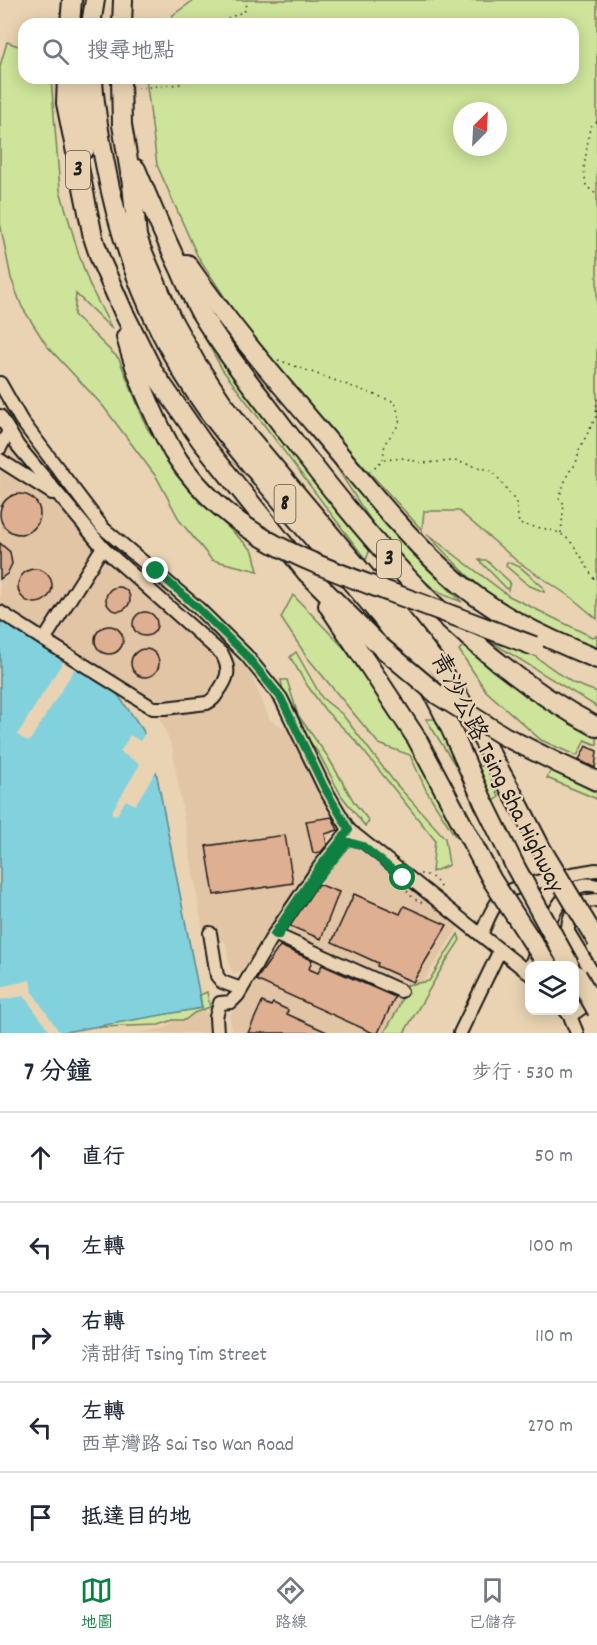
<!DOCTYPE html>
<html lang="zh-TW">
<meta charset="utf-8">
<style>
:root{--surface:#fff;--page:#f6f6f7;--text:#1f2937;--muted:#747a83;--line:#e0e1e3;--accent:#0b8043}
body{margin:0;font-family:Dekko,"LXGW WenKai TC",sans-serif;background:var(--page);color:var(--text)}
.controls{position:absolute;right:18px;bottom:18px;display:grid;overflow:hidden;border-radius:12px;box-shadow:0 3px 15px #0003}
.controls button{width:54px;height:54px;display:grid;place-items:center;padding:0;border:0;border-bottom:2px solid var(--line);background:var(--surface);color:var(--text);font:30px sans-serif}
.compass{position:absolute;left:453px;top:102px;width:54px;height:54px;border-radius:50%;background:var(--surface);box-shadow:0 3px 15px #0003;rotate:24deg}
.stop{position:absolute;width:18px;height:18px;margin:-14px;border:4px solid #0b8043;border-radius:50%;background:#fff}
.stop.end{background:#0b8043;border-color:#fff;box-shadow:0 2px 6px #0008}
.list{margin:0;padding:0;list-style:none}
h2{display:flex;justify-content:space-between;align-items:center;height:78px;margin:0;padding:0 24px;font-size:26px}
h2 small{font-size:20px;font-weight:400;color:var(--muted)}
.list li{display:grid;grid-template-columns:39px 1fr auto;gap:18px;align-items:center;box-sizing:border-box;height:90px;padding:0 24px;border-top:2px solid var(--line)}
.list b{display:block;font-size:22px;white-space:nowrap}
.list p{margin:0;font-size:20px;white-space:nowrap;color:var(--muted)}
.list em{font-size:20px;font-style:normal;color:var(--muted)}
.icon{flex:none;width:33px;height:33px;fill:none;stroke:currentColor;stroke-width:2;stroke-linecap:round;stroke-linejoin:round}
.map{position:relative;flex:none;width:597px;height:1033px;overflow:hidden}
.search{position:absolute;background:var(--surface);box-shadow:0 3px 15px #0003;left:18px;right:18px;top:18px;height:66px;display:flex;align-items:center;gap:15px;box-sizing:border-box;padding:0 21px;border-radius:18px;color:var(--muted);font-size:22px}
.sheet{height:528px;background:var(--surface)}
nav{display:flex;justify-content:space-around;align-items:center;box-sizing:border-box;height:84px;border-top:2px solid var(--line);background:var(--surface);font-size:16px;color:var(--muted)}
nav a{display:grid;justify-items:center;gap:3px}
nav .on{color:var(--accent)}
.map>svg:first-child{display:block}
.built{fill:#e2c5a5}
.green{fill:#cde49a;stroke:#74805b;stroke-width:1.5;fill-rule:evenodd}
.water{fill:#82d2de;stroke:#598990;stroke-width:1.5}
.pier{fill:#e9d3b2}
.building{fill:#dfaf91;stroke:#1c1c1c;stroke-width:1.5}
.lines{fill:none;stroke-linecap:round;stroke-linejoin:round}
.minor-casing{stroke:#1c1c1c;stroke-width:16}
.highway-casing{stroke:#1c1c1c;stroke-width:22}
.path{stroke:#1c1c1c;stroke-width:1.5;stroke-dasharray:1.5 4.5;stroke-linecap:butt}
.minor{stroke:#e9d3b2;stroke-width:12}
.highway{stroke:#e9d3b2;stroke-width:18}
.highway-bridge-casing{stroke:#1c1c1c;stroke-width:22;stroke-linecap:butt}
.highway-bridge{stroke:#e9d3b2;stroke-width:18}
.route{stroke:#0b8043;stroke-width:8}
.labels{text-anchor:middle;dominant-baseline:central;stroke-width:5;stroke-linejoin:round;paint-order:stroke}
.shield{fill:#e9d3b2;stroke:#5a5349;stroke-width:1.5}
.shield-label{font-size:22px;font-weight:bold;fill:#1c1c1c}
.street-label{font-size:24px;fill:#1c1c1c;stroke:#e9d3b2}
</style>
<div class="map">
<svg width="597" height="1033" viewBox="0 0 597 1033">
<rect width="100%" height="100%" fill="#e9d3b2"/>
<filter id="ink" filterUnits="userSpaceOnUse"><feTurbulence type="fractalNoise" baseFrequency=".0167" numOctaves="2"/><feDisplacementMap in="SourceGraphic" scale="12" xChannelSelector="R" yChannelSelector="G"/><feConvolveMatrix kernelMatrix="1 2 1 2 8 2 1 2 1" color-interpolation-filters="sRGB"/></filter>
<g filter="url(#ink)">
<g class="built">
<polygon points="0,404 26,448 99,538 250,672 270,720 290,731 338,825 264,935 244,970 234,973 230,968 225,941 205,943 172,747 153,702 0,606"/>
<polygon points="351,845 362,848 459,926 389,1033 231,1033 230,1015 343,852"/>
<polygon points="194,1006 209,1014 209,1033 138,1033 165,1028"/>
</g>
<g class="green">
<path d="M194 0H597V619L572 598 517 561 459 511H424L422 530 315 413 252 339 197 255 157 165 146 78H573V24H171L173 15ZM462 111H498V147H462Z"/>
<polygon points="7,42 24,48 24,78 51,78 60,190 79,255 90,286 112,329 76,294 74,315 119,359 147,428 200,501 253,551 258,571 212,560 180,521 157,478 103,406 47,346 22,307 11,278 0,223 0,66"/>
<polygon points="183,299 200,315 370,549 366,560 222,369"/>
<path d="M336 466 346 470 423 564 462 602C453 598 441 595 433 588 391 556 363 510 336 466Z"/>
<path d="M427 534 509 596 592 637 597 636V647C567 637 535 627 508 609 478 588 452 560 427 534Z"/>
<polygon points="479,560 486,560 510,582 508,590"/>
<polygon points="507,562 520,567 543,587 544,592 528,585 506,566"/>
<polygon points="293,595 345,649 413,741 445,795 455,836 426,790 410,755 379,744 307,657 281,618"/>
<polygon points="485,638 530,653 573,683 597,692 597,707"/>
<polygon points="465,644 490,661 525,696 582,730 597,736 597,745 585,740 577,756 541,740 486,691 459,650"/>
<polygon points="296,652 322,698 342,714 395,783 445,838 449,865 432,872 435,840 354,739 325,710 307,685 290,657"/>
<polygon points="281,680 287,680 298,715 328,757 354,802 369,821 365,826 341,795 319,754 286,709"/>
<polygon points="426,719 435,719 458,759 455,765"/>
<polygon points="485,765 499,797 493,802 478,767"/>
<polygon points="551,770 597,793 597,799 547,778"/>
<polygon points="458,934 460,940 443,966 404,1033 384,1033 397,1011 407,985 429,981"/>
<polygon points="207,992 210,1007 194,1013 185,1020 173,1020 159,1025 99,1027 105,1024 202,1008 200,995"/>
</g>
<polygon class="water" points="0,620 115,691 143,730 156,771 202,1008 59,1033 0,1033"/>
<g class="pier">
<polygon points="64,660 76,667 29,742 17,735"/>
<polygon points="146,731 158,768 135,805 126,800 116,816 111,813 140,764 120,752 130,735 140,741"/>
<polygon points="30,980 33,993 60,1033 51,1033 24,996 0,1000 0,987"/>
</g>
<g class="building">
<circle cx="20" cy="514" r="20"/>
<polygon points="0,543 10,552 12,564 7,574 0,579"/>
<circle cx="35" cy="586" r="17"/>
<circle cx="118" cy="599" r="12"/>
<circle cx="145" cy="624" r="12"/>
<circle cx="109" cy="640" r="14"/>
<circle cx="145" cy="663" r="14"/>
<polygon points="586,746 597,751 595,768 579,760"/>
<polygon points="332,817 338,830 325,834 327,845 321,852 313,853 306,821"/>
<polygon points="285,835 293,883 214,895 206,846"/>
<polygon points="318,884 339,892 321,939 290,926"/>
<polygon points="354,894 400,914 404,906 447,925 413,982 377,966 378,963 332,942"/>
<polygon points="280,946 312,960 309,969 318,973 322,965 395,997 378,1033 373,1033 256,980"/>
<polygon points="262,1002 271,1006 273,1003 288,1010 287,1014 329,1033 248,1033"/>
</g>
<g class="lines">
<defs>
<g id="minor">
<polyline points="0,383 21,420 103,528 198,608 246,655 281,698 324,787 349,830 530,974"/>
<path d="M0 416 18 446 104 549 222 654C231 670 228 678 218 692 215 697 213 700 207 703L165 708H153L44 640"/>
<polyline points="0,448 9,431"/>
<polyline points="0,460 52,493"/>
<polyline points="0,612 44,640 99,553 104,549"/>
<path d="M597 900C579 900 567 913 568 932L597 980"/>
<polyline points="210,933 217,976 222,982 241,989"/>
<polyline points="274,934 401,991"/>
<path d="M481 935C488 919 494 901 509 891 518 885 584 871 597 870"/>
<path d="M530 966C542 941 560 874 597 886"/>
<polyline points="566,1011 570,1016 577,1033"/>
<polyline points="570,1016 596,998"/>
<polyline points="217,1033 216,1017 220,1003 231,1002 238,995 274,934 320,866 349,830"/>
<polyline points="460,1033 500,950"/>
</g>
<g id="highway">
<polyline points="70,24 72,0"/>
<polyline points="91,24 95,0"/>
<polyline points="122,24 123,0"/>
<polyline points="67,78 66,103 93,237 101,261 123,311 154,373 202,442 306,572 380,646"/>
<polyline points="83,78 81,107 85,149"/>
<path d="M93 78C94 107 99 130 104 159 121 250 154 336 209 412 240 454 274 492 307 531 346 577 389 621 421 672 446 713 464 760 484 803"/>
<polyline points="121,78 122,125 132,184 137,236 141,248 172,320 196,363 222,402 247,435 408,627 439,667 460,699 520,807"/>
<path d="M136 169C150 203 164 236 180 269 186 283 192 297 199 310 225 353 257 392 287 432 373 545 468 660 597 727"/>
<path d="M187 264C228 323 274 377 320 431 360 478 399 529 444 570 488 611 542 637 597 659"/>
<path d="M126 337C137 377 153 415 173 452"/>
<polyline points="328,605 367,663"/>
<polyline points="558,763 597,781"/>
</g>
</defs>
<use href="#minor" class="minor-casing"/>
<use href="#highway" class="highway-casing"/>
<g class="path">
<polyline points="217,24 246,10 247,0"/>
<polyline points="137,88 180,84 181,78"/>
<polyline points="597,122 590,127 584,168 586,186 597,195"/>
<polyline points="278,360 395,402 400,420 396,429 385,443 383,459"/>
<path d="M370 471 383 460 404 458 422 463 455 461 493 471 516 502 519 524C532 527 550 528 561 534 577 543 587 569 597 584"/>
<polyline points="561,533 564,504 559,498 568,473 576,464 579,450 596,417 597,399"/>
<path d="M420 874C431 874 437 880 441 889"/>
<polyline points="407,891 413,898 424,904"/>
</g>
<use href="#minor" class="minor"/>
<use href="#highway" class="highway"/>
<defs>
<g id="highway-bridge">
<path d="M173 452C226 535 304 560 392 593 439 610 486 628 534 646"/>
<polyline points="380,646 438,695 504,736 558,763"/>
<polyline points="367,663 417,739 492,880 548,966"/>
<polyline points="484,803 516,868 569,964"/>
<polyline points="520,807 542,850 597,941"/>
<polyline points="577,975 597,1011"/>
</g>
</defs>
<use href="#highway-bridge" class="highway-bridge-casing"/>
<use href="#highway-bridge" class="highway-bridge"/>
</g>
</g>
<g class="lines" filter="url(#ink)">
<polyline class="route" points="156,571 198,608 246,655 281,698 324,787 349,830 320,866 274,934 278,936 315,882 349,842 363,846 403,878"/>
</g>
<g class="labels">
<g class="shield">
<rect x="66" y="151" width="24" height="38" rx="4.5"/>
<rect x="274.5" y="485" width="21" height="38" rx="4.5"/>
<rect x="377" y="540" width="24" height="38" rx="4.5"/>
</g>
<g class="shield-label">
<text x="78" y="170">3</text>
<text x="285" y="504">8</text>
<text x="389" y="559">3</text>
</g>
<g class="street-label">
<text transform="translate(496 773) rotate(63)">青沙公路 Tsing Sha Highway</text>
</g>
</g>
</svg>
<div class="controls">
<button><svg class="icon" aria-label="layers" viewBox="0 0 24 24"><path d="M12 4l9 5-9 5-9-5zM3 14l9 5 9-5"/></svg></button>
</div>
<svg class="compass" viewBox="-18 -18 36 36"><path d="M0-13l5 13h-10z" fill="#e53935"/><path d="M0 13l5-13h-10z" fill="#747a83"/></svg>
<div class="stop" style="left:403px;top:878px"></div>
<div class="stop end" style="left:156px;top:571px"></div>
<div class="search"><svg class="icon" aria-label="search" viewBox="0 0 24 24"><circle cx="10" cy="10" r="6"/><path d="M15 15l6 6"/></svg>搜尋地點</div>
</div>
<section class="sheet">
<h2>7 分鐘<small>步行 · 530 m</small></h2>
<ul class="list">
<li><svg class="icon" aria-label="ahead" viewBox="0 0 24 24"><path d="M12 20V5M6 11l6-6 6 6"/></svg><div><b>直行</b></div><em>50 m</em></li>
<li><svg class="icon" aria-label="left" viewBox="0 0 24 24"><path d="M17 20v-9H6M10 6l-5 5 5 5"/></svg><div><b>左轉</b></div><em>100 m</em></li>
<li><svg class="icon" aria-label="right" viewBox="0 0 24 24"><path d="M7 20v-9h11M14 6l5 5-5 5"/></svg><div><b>右轉</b><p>清甜街 Tsing Tim Street</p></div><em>110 m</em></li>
<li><svg class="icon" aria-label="left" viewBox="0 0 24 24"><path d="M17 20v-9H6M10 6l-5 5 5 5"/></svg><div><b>左轉</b><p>西草灣路 Sai Tso Wan Road</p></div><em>270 m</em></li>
<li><svg class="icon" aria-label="arrive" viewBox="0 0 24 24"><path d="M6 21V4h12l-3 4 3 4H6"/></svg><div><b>抵達目的地</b></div></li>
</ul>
</section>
<nav>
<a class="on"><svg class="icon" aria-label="map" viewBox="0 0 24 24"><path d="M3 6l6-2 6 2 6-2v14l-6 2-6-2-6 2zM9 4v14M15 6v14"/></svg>地圖</a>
<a><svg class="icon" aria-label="directions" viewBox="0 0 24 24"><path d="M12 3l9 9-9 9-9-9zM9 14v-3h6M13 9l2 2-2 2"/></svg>路線</a>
<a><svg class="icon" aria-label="saved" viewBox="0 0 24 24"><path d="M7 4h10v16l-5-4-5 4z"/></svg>已儲存</a>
</nav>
